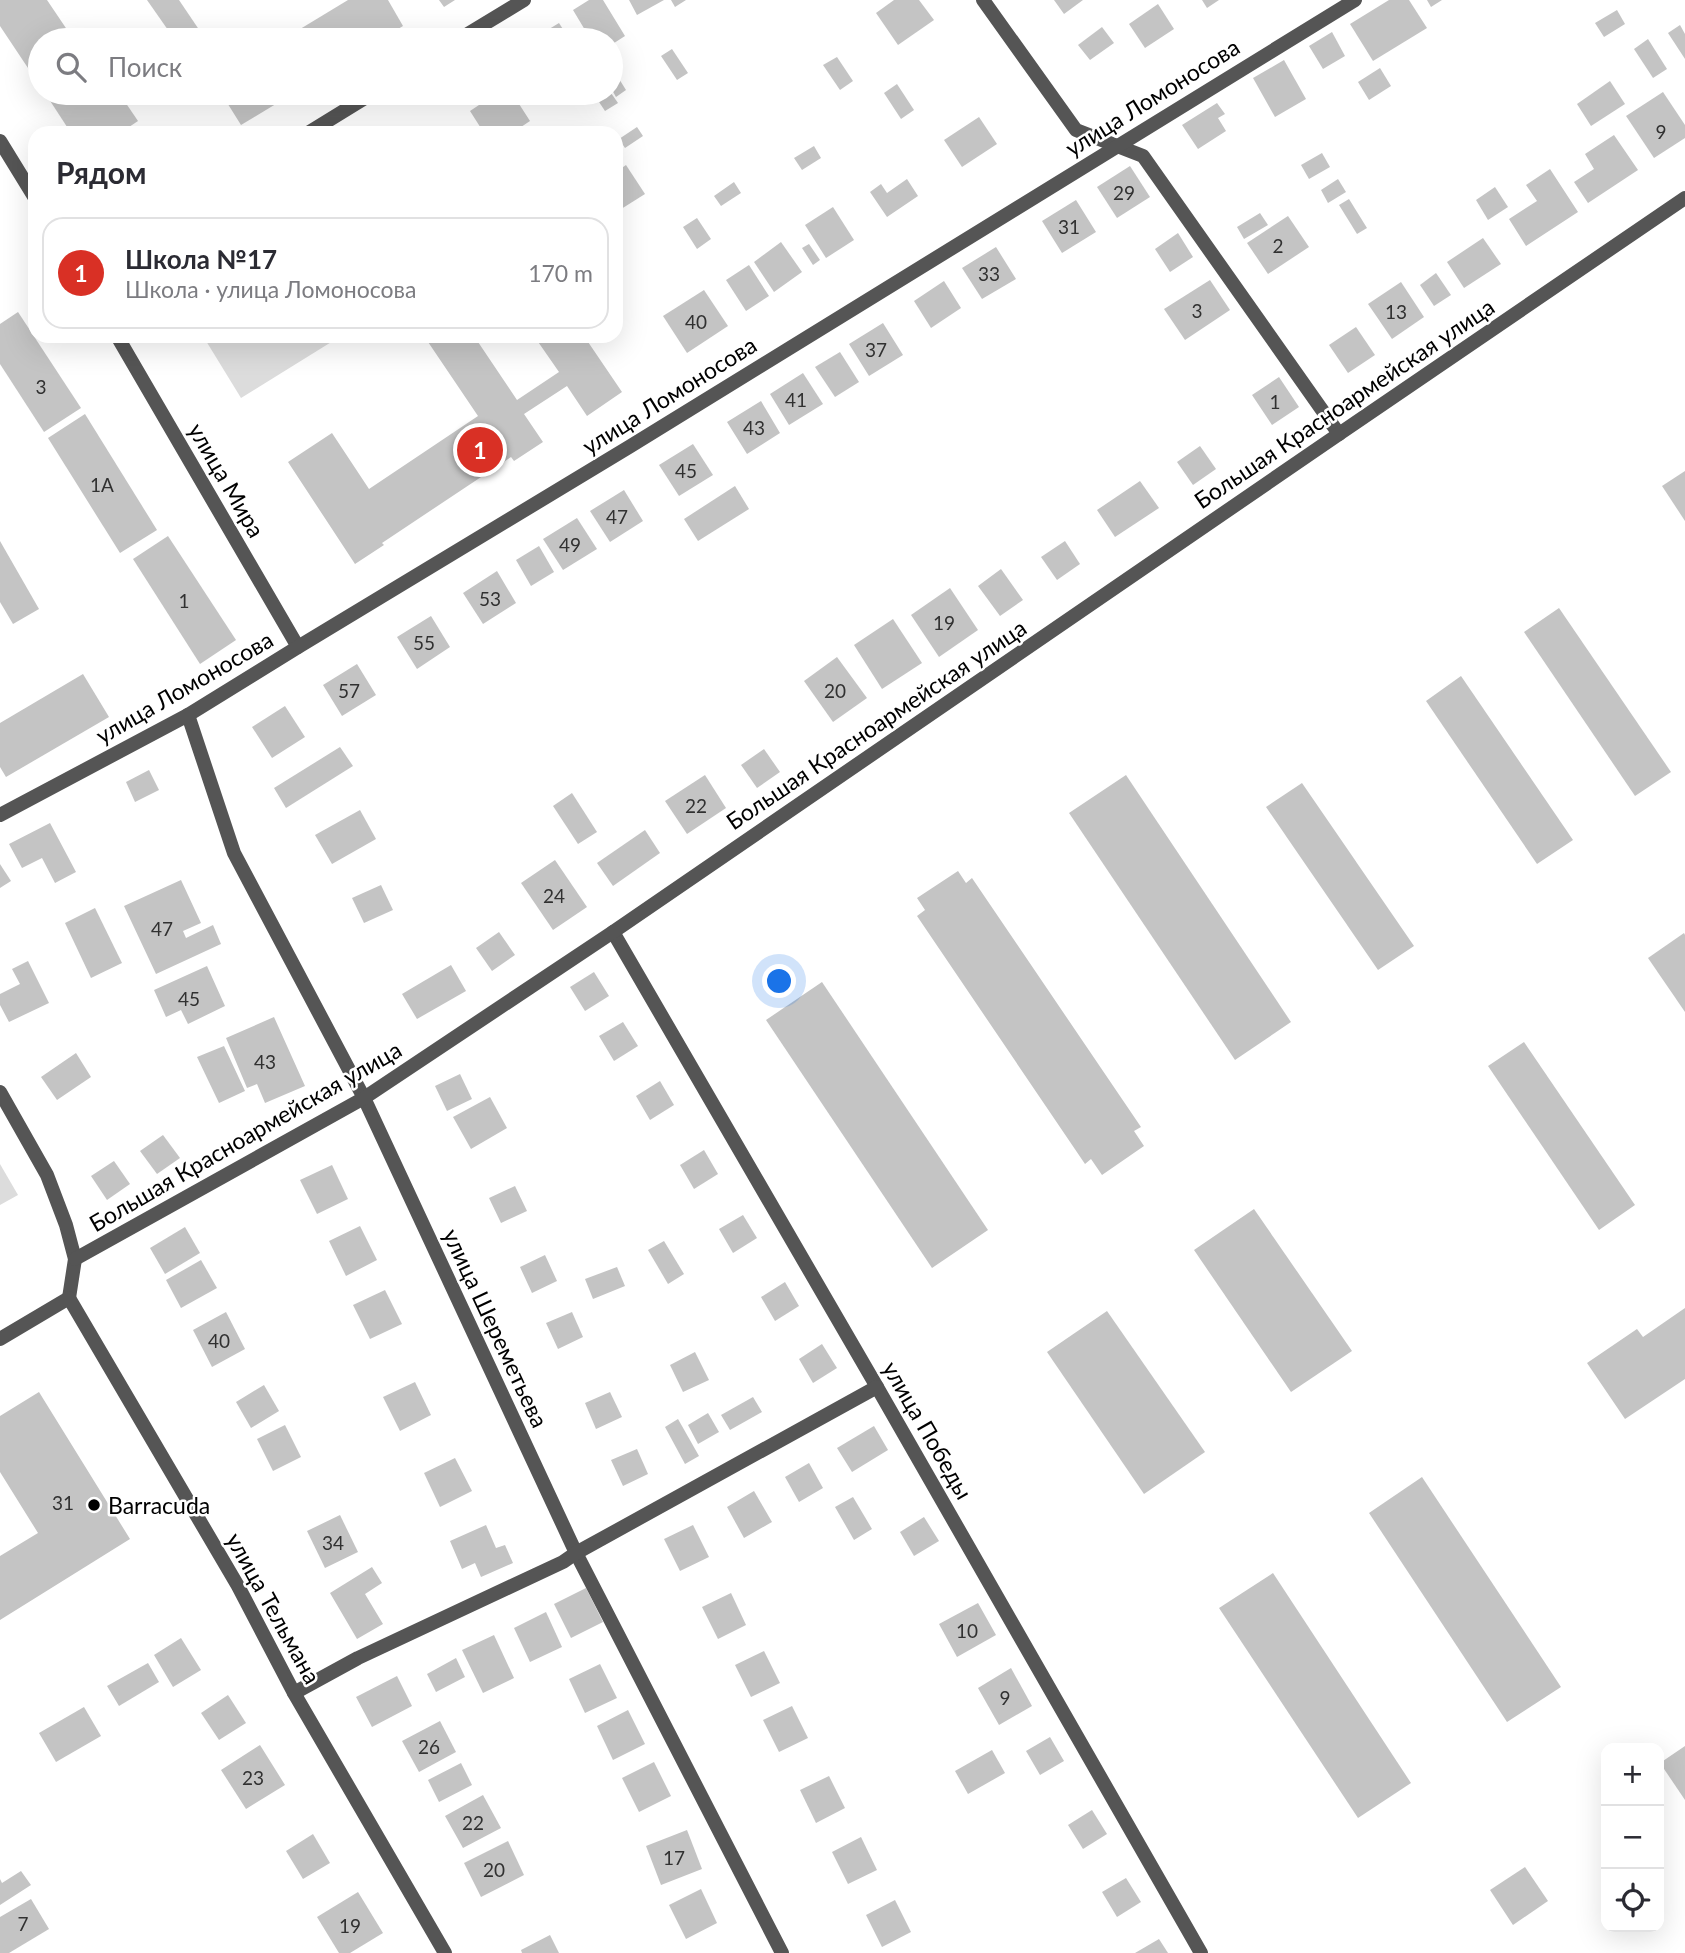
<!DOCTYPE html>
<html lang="ru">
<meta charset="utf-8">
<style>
:root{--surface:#fff;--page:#f2f2f3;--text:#2b2b33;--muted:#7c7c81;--line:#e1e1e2;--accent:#d93025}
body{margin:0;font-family:Lato,sans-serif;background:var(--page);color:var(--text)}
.controls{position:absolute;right:21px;bottom:21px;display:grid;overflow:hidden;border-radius:14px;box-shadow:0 7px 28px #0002}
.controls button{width:63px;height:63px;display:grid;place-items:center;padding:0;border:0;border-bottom:2px solid var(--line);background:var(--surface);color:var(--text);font:35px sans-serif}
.you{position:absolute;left:780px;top:982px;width:24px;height:24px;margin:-18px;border:5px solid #fff;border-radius:50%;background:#1a73e8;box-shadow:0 0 0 10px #1a73e833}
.badge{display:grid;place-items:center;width:46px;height:46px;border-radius:50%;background:var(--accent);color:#fff;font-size:23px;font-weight:700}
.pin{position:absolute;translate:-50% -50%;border:4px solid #fff;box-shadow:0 2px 7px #0006}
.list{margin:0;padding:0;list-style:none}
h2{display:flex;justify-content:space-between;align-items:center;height:91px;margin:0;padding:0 28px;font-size:30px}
h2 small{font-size:23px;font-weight:400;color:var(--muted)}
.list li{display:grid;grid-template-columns:46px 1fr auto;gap:21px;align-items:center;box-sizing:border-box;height:112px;margin:0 14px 14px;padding:0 14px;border:2px solid var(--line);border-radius:21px}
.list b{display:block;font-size:26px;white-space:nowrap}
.list p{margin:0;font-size:23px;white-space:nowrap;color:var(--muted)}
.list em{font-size:23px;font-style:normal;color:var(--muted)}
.icon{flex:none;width:38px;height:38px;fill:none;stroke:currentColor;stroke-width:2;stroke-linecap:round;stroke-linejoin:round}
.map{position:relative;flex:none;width:1685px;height:1953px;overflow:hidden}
.search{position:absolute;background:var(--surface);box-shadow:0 7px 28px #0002;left:28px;top:28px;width:595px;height:77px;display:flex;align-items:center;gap:18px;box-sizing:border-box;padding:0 24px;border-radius:38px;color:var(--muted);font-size:26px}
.panel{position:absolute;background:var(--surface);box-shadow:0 7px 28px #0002;left:28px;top:126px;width:595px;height:217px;border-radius:21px}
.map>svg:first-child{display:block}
.green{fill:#dcdcdc}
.building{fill:#c4c4c4}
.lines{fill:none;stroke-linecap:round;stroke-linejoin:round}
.minor{stroke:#555;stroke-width:14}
.tertiary{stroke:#555;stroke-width:14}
.poi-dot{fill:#000;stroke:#fff;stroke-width:2.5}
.labels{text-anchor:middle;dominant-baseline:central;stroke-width:5;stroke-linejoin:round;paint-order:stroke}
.number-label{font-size:19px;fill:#313131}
.street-label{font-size:23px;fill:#000;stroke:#fff}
.poi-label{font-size:23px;fill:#000;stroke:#fff;text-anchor:start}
</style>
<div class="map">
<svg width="1685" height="1953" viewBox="0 0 1685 1953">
<rect width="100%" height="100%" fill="#fff"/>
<g class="green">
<polygon points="203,336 341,336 241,398"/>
<polygon points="0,1164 18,1195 0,1205"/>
</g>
<g class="building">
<polygon points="0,0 47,0 74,40 40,40 40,86 0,26"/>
<polygon points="147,0 179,0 206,40 175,40"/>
<polygon points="348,0 388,0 403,26 380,40 282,40"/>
<polygon points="439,0 455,0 444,7"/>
<polygon points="589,0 603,0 625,36 611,45 611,40 591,40 573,10"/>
<polygon points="629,0 664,0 637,15"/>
<polygon points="671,0 686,0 675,7"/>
<polygon points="894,0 919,0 934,20 898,45 876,13"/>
<polygon points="1054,0 1083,0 1064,14"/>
<polygon points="1202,0 1219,0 1207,8"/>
<polygon points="1389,0 1409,0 1427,28 1373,61 1350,24"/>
<polygon points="1427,0 1442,0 1431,7"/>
<polygon points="1158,4 1174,29 1145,48 1129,24"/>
<polygon points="1617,10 1625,24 1604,37 1595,23"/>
<polygon points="559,23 570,40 531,40"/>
<polygon points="1680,25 1685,34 1685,59 1668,33"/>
<polygon points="1102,27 1114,43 1090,60 1078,45"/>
<polygon points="1332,32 1345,56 1323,69 1309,46"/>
<polygon points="1648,39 1667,69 1653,78 1634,49"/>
<polygon points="672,49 688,73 677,80 661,56"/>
<polygon points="837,57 853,81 840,90 823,65"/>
<polygon points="1284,60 1306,99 1275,117 1253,78"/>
<polygon points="611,66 626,90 616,97 611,88"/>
<polygon points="1380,68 1391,86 1369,100 1358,82"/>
<polygon points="1610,81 1625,104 1591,126 1577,104"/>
<polygon points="897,84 914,110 901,119 884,93"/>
<polygon points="1663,92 1685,125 1685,138 1654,158 1626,116"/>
<polygon points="45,93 119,93 138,121 120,133 71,133"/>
<polygon points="221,93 294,93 241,125"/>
<polygon points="497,93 512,93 530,121 512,133 484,133 470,111"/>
<polygon points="593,93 611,93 618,103 605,111"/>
<polygon points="1217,103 1225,114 1218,118 1226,131 1198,149 1182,125"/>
<polygon points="979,117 997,144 962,167 944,140"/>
<polygon points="637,127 643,136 625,148 619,139"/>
<polygon points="1614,135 1638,170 1588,203 1574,182 1594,169 1585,154"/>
<polygon points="814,146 821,158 802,170 794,158"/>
<polygon points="1322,153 1330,167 1309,179 1301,165"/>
<polygon points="626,165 645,194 618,211 616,207 616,172"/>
<polygon points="1130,166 1150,197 1117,218 1097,187"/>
<polygon points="1550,169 1578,212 1526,246 1509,219 1537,201 1526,185"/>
<polygon points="907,179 918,196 887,217 870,192 881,184 887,193"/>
<polygon points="1338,179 1346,192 1328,203 1321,190"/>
<polygon points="734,182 741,193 721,206 714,196"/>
<polygon points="1495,187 1508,207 1488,220 1476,200"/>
<polygon points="1349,199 1367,228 1357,234 1339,205"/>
<polygon points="1076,200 1096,232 1062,253 1042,221"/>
<polygon points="833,207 854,240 826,258 805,225"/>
<polygon points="1260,213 1268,225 1244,239 1237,227"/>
<polygon points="1288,216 1309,247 1268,274 1247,243"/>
<polygon points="697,218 711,239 697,249 683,227"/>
<polygon points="1178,233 1193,257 1170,272 1155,249"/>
<polygon points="1483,238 1501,264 1464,288 1447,262"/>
<polygon points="781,242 802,272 774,292 754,262"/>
<polygon points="809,244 820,260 813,265 802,248"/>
<polygon points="996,247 1016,279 982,299 962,268"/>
<polygon points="749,265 769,296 746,311 726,280"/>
<polygon points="1436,273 1451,295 1434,306 1420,285"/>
<polygon points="1210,280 1230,310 1185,340 1164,309"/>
<polygon points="944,281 961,308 931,328 914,301"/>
<polygon points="1401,282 1424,317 1392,339 1368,304"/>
<polygon points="704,290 728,326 687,353 663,316"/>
<polygon points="18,312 81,408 44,432 0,364 0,324"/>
<polygon points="883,323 903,355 869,376 849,344"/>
<polygon points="1356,327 1375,355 1348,373 1329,345"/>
<polygon points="424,336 474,336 517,400 559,372 534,336 584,336 622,392 587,416 567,386 524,414 543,442 514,461 511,457 382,543 384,545 355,564 288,462 332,433 369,489 478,416"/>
<polygon points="840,352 859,382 835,397 815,367"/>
<polygon points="803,373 823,404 789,425 770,394"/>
<polygon points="1279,377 1299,407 1272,425 1252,395"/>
<polygon points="761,401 780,433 747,454 727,422"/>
<polygon points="85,414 157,530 120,553 48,438"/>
<polygon points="693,444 713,475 679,496 659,465"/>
<polygon points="1200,446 1216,469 1193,485 1177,462"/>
<polygon points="1685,471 1685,521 1662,486"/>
<polygon points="1140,481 1159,508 1115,537 1097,510"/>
<polygon points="735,486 749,509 698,541 684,519"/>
<polygon points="624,490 643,521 610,542 590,511"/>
<polygon points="577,518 597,549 563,570 543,539"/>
<polygon points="168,536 236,640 200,664 133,559"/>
<polygon points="0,541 39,609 13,624 0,602"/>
<polygon points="1065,541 1080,564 1057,580 1041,557"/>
<polygon points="539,546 554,572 531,586 516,560"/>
<polygon points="1001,569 1023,600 1000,616 978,586"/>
<polygon points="497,571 516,603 483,624 463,593"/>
<polygon points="950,588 978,630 939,657 911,615"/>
<polygon points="1559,608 1671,772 1635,796 1524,632"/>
<polygon points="431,616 450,647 417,669 397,637"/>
<polygon points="893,619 922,663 882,689 854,645"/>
<polygon points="837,657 867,698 833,722 804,681"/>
<polygon points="357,664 376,695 342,716 323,685"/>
<polygon points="83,674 109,717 6,777 0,767 0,723"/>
<polygon points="1461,676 1573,840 1537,864 1426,701"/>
<polygon points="285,706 305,737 272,758 252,727"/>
<polygon points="340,747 353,766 286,808 274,788"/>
<polygon points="764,749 780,772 757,788 741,765"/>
<polygon points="149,770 159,790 135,802 126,782"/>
<polygon points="705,775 726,808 687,834 665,801"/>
<polygon points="1126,775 1291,1022 1235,1060 1069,813"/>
<polygon points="1302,783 1414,946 1378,970 1266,807"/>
<polygon points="572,793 597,832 578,844 553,806"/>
<polygon points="360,810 376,839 332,864 315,835"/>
<polygon points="50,823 76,872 55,883 42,858 22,868 9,844"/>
<polygon points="645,830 660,853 613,886 597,863"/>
<polygon points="555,860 587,907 553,930 521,883"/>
<polygon points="0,864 11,881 0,888"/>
<polygon points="958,871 966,883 972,878 1141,1127 1134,1131 1144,1146 1102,1175 1091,1159 1085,1164 917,916 925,910 917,898"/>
<polygon points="181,880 201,923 183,931 186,938 213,925 221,944 156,974 124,906"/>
<polygon points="381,885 393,910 364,923 352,898"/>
<polygon points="95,908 122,963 91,978 65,923"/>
<polygon points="499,932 515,955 492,971 476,948"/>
<polygon points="1684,933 1685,935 1685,1012 1648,958"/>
<polygon points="28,961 49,1003 9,1022 0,1005 0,994 20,984 12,969"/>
<polygon points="451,965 466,991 417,1019 402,994"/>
<polygon points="207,966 225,1006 188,1024 181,1010 166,1017 154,990"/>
<polygon points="594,972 609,996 585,1011 570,987"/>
<polygon points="822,982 988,1230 932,1268 766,1020"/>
<polygon points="274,1017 305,1086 265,1103 257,1084 247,1088 226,1038"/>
<polygon points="623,1022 638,1046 614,1061 599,1036"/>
<polygon points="1524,1042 1635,1205 1599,1230 1488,1066"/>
<polygon points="224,1046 245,1091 219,1103 197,1057"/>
<polygon points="76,1053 91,1077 57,1100 41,1077"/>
<polygon points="460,1074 472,1099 447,1111 435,1086"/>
<polygon points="660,1081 674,1105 650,1120 636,1096"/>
<polygon points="490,1097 507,1128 471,1149 453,1117"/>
<polygon points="163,1135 180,1158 157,1174 140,1151"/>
<polygon points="704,1150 718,1174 694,1189 680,1165"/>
<polygon points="114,1161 130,1184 107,1200 91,1176"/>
<polygon points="332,1165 348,1199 317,1214 300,1180"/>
<polygon points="515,1186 527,1211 501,1223 489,1198"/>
<polygon points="1254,1209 1352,1351 1291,1392 1194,1250"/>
<polygon points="743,1215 757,1238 733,1253 719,1229"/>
<polygon points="360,1226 377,1260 346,1276 329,1241"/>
<polygon points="185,1227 200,1253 165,1274 150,1248"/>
<polygon points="664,1241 684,1274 668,1284 648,1250"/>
<polygon points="545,1255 557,1281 532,1293 520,1267"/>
<polygon points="201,1260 217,1288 181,1308 166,1280"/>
<polygon points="617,1267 625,1286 593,1299 585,1279"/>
<polygon points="785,1282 799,1306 775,1321 761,1297"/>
<polygon points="385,1290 402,1324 370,1339 353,1305"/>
<polygon points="1685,1308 1685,1379 1625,1419 1587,1363 1637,1329 1643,1337"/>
<polygon points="1107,1311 1205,1452 1144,1494 1047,1352"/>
<polygon points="226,1312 245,1349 212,1367 193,1330"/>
<polygon points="572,1312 583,1337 558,1349 546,1323"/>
<polygon points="822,1344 837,1368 813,1383 799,1359"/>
<polygon points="695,1352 709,1380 683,1392 670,1365"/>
<polygon points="415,1382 431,1415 400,1431 383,1397"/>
<polygon points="264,1385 279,1411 251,1428 236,1402"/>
<polygon points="39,1392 130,1539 0,1620 0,1556 38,1533 0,1472 0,1416"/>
<polygon points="610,1392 622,1417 596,1429 585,1403"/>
<polygon points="753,1397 762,1412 730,1430 721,1415"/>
<polygon points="708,1413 719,1432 698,1444 688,1425"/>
<polygon points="678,1419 699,1456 685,1464 665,1427"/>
<polygon points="285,1425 301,1457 273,1471 257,1439"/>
<polygon points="874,1426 888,1450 852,1472 837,1448"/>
<polygon points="637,1449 648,1474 623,1486 611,1460"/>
<polygon points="455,1458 472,1491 440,1507 424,1473"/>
<polygon points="809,1463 823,1488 799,1502 785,1477"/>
<polygon points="1422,1477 1561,1687 1507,1722 1369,1513"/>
<polygon points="754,1491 772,1522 744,1538 727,1507"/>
<polygon points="853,1497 872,1529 854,1540 835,1507"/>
<polygon points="340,1515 358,1552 325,1568 307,1531"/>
<polygon points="924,1517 939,1541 914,1556 900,1532"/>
<polygon points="486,1525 496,1548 505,1545 513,1563 481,1577 475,1563 462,1569 450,1541"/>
<polygon points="693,1525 709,1557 680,1571 664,1539"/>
<polygon points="372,1567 382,1583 365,1594 383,1624 357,1639 330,1593"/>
<polygon points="1273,1573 1411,1783 1358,1818 1219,1608"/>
<polygon points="586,1588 603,1622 571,1638 554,1604"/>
<polygon points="731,1593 746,1625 718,1639 702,1607"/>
<polygon points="978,1603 996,1635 957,1657 939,1624"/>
<polygon points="546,1612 562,1647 530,1662 514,1628"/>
<polygon points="494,1635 514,1678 483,1693 462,1650"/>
<polygon points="181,1638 201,1670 173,1687 154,1655"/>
<polygon points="764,1651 780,1683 751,1697 735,1665"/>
<polygon points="456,1658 465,1677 436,1692 427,1674"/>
<polygon points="148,1663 159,1682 119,1706 107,1686"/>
<polygon points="600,1664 617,1698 585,1713 569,1679"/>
<polygon points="1011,1668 1032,1706 999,1725 978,1688"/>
<polygon points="397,1676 412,1706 372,1727 356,1697"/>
<polygon points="228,1695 246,1723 219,1740 201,1713"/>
<polygon points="792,1706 808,1738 779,1752 763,1720"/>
<polygon points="84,1707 101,1736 56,1762 39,1733"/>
<polygon points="628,1710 645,1744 613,1760 597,1726"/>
<polygon points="440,1721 456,1752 419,1772 402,1741"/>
<polygon points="1050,1737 1064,1761 1040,1775 1026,1751"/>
<polygon points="260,1745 285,1785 246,1809 221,1770"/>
<polygon points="1685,1746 1685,1800 1660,1763"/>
<polygon points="992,1750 1005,1773 968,1794 955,1771"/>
<polygon points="654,1762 671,1796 639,1812 622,1778"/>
<polygon points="461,1763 472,1785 439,1802 428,1780"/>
<polygon points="829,1776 845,1808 816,1823 800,1790"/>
<polygon points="483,1795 501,1828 463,1848 445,1816"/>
<polygon points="1092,1810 1107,1834 1083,1849 1068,1825"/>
<polygon points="687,1830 702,1869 661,1885 646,1846"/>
<polygon points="313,1834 330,1863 303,1879 286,1851"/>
<polygon points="861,1837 877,1870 848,1884 832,1852"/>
<polygon points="508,1841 524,1875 481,1897 464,1863"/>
<polygon points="1525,1867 1548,1901 1513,1925 1490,1890"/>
<polygon points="21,1871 31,1885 0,1905 0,1879 2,1883"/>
<polygon points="1126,1878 1141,1902 1117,1917 1102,1892"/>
<polygon points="701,1889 717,1923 686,1939 669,1905"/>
<polygon points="358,1892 383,1933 350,1953 339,1953 317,1917"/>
<polygon points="31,1899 49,1929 9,1953 0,1953 0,1917"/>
<polygon points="895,1900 911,1932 882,1947 866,1915"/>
<polygon points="550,1935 559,1953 522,1953 521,1950"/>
<polygon points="1159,1939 1168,1953 1135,1953"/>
</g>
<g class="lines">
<g class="minor">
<polyline points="983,0 1076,130 1143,156 1339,434"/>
<polyline points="458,40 524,0"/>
<polyline points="308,133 373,93"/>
<polyline points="0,141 35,198"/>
<polyline points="117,336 298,647"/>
<polyline points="188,715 234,853 364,1098 576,1553 782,1953"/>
<polyline points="0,815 188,715 298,647 629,447 1355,0"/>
<polyline points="613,932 877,1387 1201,1953"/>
<polyline points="0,1092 47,1175 66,1225 75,1259 69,1298"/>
<polyline points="75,1259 364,1098 613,932 1339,434 1685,198"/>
<polyline points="294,1693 358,1658 563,1562 576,1553 877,1387"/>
</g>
<polyline class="tertiary" points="0,1339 69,1298 238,1586 294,1693 445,1953"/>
</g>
<circle class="poi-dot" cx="94" cy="1505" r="7"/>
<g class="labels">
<g class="number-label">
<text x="1661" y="131">9</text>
<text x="1124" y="192">29</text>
<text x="1069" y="226">31</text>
<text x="1278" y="245">2</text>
<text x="989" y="273">33</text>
<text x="1197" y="310">3</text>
<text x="1396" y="311">13</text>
<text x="696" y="321">40</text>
<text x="876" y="349">37</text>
<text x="41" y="386">3</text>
<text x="796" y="399">41</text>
<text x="1275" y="401">1</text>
<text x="754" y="427">43</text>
<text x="686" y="470">45</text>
<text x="102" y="484">1А</text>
<text x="617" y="516">47</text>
<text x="570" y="544">49</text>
<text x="490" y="598">53</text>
<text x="184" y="600">1</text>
<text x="944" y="622">19</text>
<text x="424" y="642">55</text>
<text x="349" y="690">57</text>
<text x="835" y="690">20</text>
<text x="696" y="805">22</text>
<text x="554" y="895">24</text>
<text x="162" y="928">47</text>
<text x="189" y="998">45</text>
<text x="265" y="1061">43</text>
<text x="219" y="1340">40</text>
<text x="63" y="1502">31</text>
<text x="333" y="1542">34</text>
<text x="967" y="1630">10</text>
<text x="1005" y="1697">9</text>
<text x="429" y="1746">26</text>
<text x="253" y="1777">23</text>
<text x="473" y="1822">22</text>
<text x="674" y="1857">17</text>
<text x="494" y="1869">20</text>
<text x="23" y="1923">7</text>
<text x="350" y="1925">19</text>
</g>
<g class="street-label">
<text transform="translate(1152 97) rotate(-32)">улица Ломоносова</text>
<text transform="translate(669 395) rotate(-32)">улица Ломоносова</text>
<text transform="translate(1344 403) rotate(-34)">Большая Красноармейская улица</text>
<text transform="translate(227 480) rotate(60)">улица Мира</text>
<text transform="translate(184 687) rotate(-30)">улица Ломоносова</text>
<text transform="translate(876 724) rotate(-34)">Большая Красноармейская улица</text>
<text transform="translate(245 1136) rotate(-30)">Большая Красноармейская улица</text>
<text transform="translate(496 1328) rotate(65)">улица Шереметьева</text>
<text transform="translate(928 1430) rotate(60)">улица Победы</text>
<text transform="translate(274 1608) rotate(61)">улица Тельмана</text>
</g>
<g class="poi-label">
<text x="108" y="1505">Barracuda</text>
</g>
</g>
</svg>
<div class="controls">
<button>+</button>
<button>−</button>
<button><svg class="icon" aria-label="locate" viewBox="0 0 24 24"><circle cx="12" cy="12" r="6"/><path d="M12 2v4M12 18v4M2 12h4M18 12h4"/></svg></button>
</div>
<div class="you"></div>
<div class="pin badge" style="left:480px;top:450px">1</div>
<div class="search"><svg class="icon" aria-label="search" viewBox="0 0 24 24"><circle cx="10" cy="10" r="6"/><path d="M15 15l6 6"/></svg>Поиск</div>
<section class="panel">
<h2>Рядом<small></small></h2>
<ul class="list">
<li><span class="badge">1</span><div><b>Школа №17</b><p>Школа · улица Ломоносова</p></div><em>170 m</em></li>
</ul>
</section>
</div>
